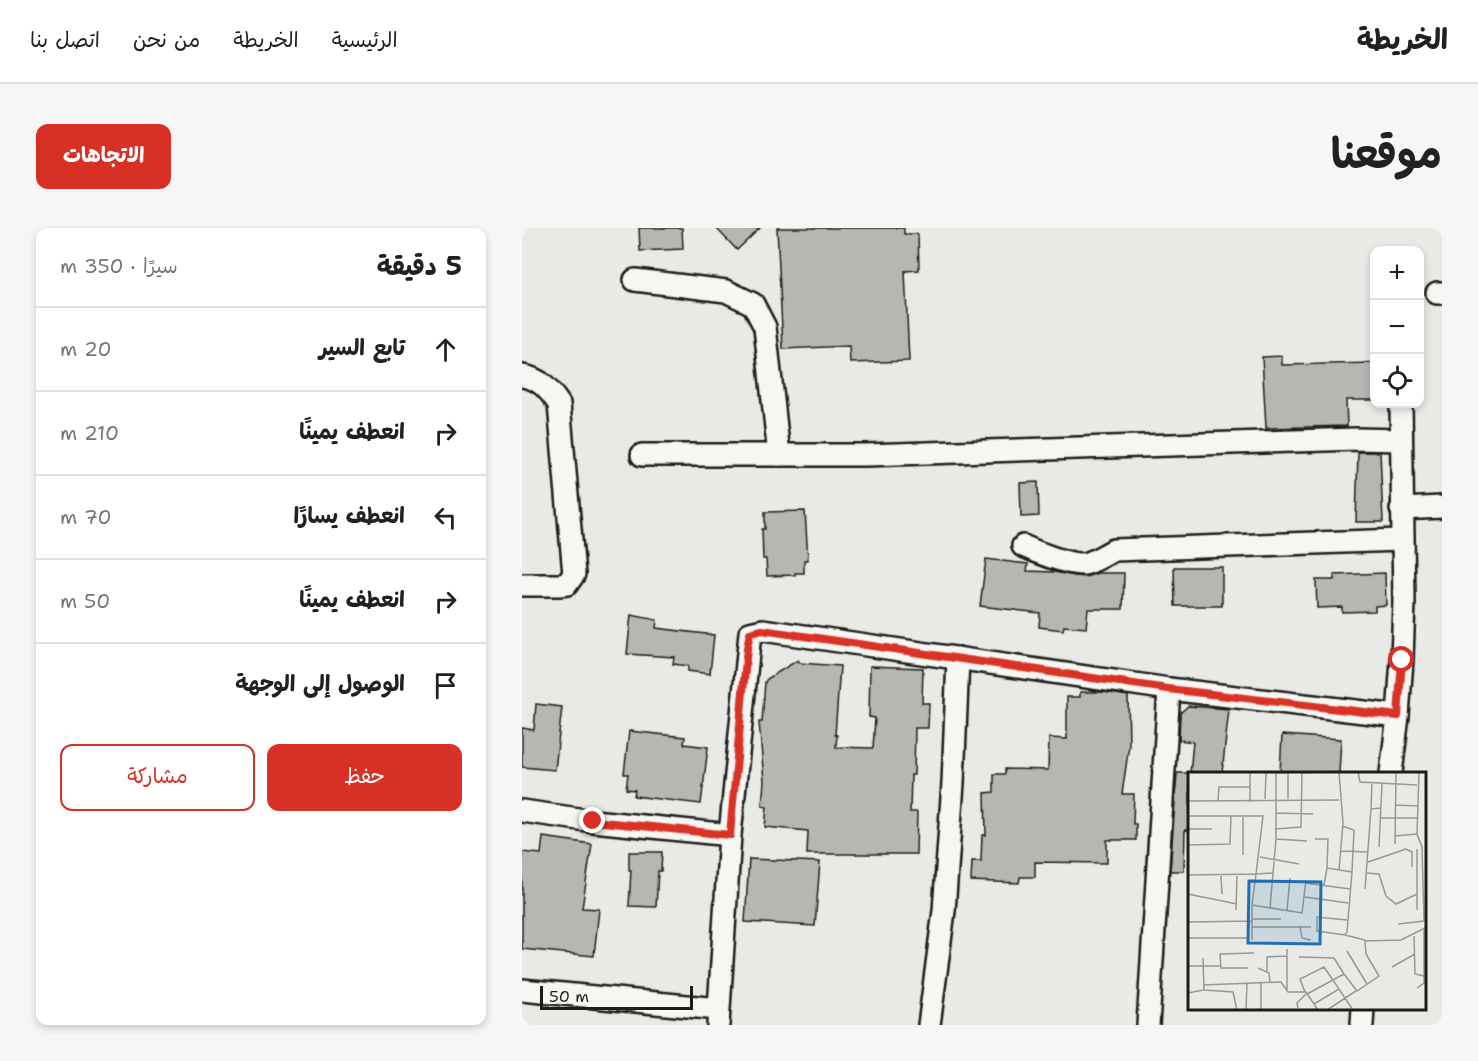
<!DOCTYPE html>
<html lang="ar">
<meta charset="utf-8">
<style>
:root{--surface:#fff;--page:#f6f6f6;--text:#202124;--muted:#757577;--line:#e0e0e0;--accent:#d93025}
body{margin:0;font-family:"Shantell Sans","Playpen Sans Arabic",sans-serif;background:var(--page);color:var(--text);direction:rtl}
.controls{position:absolute;right:18px;top:18px;display:grid;overflow:hidden;border-radius:12px;box-shadow:0 3px 9px #0003}
.controls button{width:54px;height:54px;display:grid;place-items:center;padding:0;border:0;border-bottom:2px solid var(--line);background:var(--surface);color:var(--text);font:30px sans-serif}
.scale{position:absolute;left:18px;bottom:15px;width:153px;box-sizing:border-box;padding-left:6px;border:3px solid #1c1c1c;border-top:0;font-size:16px;line-height:21px;white-space:nowrap;color:#1c1c1c;-webkit-text-stroke:4px #f6f6f2;paint-order:stroke}
.stop{position:absolute;width:18px;height:18px;margin:-14px;border:4px solid #d93025;border-radius:50%;background:#fff}
.stop.end{background:#d93025;border-color:#fff;box-shadow:0 2px 6px #0008}
.list{margin:0;padding:0;list-style:none}
h2{display:flex;justify-content:space-between;align-items:center;height:78px;margin:0;padding:0 24px;font-size:26px}
h2 small{font-size:20px;font-weight:400;color:var(--muted)}
.list li{display:grid;grid-template-columns:39px 1fr auto;gap:18px;align-items:center;box-sizing:border-box;height:84px;padding:0 24px;border-top:2px solid var(--line)}
.list b{display:block;font-size:22px;white-space:nowrap}
.list em{font-size:20px;font-style:normal;color:var(--muted)}
.actions{display:flex;gap:12px;padding:18px 24px}
.actions a{flex:1;padding:14px 0;border:2px solid var(--accent);border-radius:12px;text-align:center;font-size:21px;color:var(--accent)}
.actions .main{background:var(--accent);color:#fff}
.icon{flex:none;width:33px;height:33px;fill:none;stroke:currentColor;stroke-width:2;stroke-linecap:round;stroke-linejoin:round}
.map{position:relative;flex:none;width:920px;height:797px;overflow:hidden;direction:ltr;border-radius:12px}
header{display:flex;align-items:center;gap:36px;box-sizing:border-box;height:84px;padding:0 30px;background:var(--surface);border-bottom:2px solid var(--line)}
header strong{font-size:28px}
nav{display:flex;gap:33px;margin-inline-start:auto;font-size:21px}
.intro{display:flex;align-items:center;justify-content:space-between;box-sizing:border-box;height:144px;padding:0 36px}
h1{margin:0;font-size:42px}
.button{padding:15px 27px;border-radius:12px;background:var(--accent);color:#fff;font-size:21px;font-weight:700}
main{display:flex;gap:36px;padding:0 36px}
aside{flex:1;background:var(--surface);border-radius:12px;box-shadow:0 3px 9px #0003}
.map>svg:first-child{display:block}
.building{fill:#b6b6b3;stroke:#1c1c1c;stroke-width:1.5}
.lines{fill:none;stroke-linecap:round;stroke-linejoin:round}
.street-casing{stroke:#1c1c1c;stroke-width:26}
.street{stroke:#f6f6f2;stroke-width:21}
.route{stroke:#d93025;stroke-width:8}
.inset-road{fill:none;stroke:#979795;stroke-width:1.5}
.view{fill:#1f6fb2;fill-opacity:0.15;stroke:#1f6fb2;stroke-width:3}
.inset-edge{fill:none;stroke:#1c1c1c;stroke-width:3}
</style>
<header>
<strong>الخريطة</strong>
<nav><a>الرئيسية</a><a>الخريطة</a><a>من نحن</a><a>اتصل بنا</a></nav>
</header>
<div class="intro"><h1>موقعنا</h1><a class="button">الاتجاهات</a></div>
<main>
<div class="map">
<svg width="920" height="797" viewBox="0 0 920 797">
<rect width="100%" height="100%" fill="#e9e9e5"/>
<filter id="ink" filterUnits="userSpaceOnUse"><feTurbulence type="fractalNoise" baseFrequency=".0167" numOctaves="2"/><feDisplacementMap in="SourceGraphic" scale="12" xChannelSelector="R" yChannelSelector="G"/><feConvolveMatrix kernelMatrix="1 2 1 2 8 2 1 2 1" color-interpolation-filters="sRGB"/></filter>
<g filter="url(#ink)">
<g class="building">
<polygon points="117,0 160,0 161,21 118,23"/>
<polygon points="194,0 238,0 215,22"/>
<polygon points="255,0 382,0 382,6 396,6 397,42 383,43 387,133 328,135 327,118 261,121"/>
<polygon points="760,128 760,137 852,135 852,172 824,172 825,198 744,200 740,129"/>
<polygon points="836,224 858,224 861,294 834,294"/>
<polygon points="516,254 517,288 499,289 498,255"/>
<polygon points="283,283 286,332 282,332 282,345 273,345 273,347 245,348 244,331 241,331 240,301 243,301 243,284"/>
<polygon points="464,331 506,336 505,343 532,344 554,348 563,349 576,345 602,345 601,381 566,381 564,400 542,398 541,402 517,399 518,385 458,378"/>
<polygon points="652,339 700,339 700,378 653,378"/>
<polygon points="863,345 864,377 853,378 853,383 820,384 820,379 795,380 794,352 812,352 812,347"/>
<polygon points="109,387 135,392 134,400 192,407 188,446 166,443 166,438 151,436 152,429 105,426"/>
<polygon points="276,432 278,435 318,438 313,507 315,507 314,519 351,520 353,490 347,489 348,438 401,440 400,475 407,475 406,500 393,500 392,547 389,547 388,584 395,584 394,626 285,626 286,603 243,599 245,579 240,578 242,553 237,494 240,494 243,454 245,451"/>
<polygon points="558,464 582,464 606,468 607,517 600,566 612,566 611,596 614,596 614,612 585,612 585,635 513,634 513,649 498,649 497,655 449,653 450,633 459,633 460,607 464,607 463,565 472,564 472,546 483,546 483,541 526,542 527,510 545,511 545,469 558,469"/>
<polygon points="14,476 40,479 33,542 0,539 0,500 12,502"/>
<polygon points="666,478 707,481 700,545 668,545 671,514 657,512 658,485"/>
<polygon points="107,503 163,509 162,516 186,519 179,576 112,568 113,562 104,561 106,546 102,546"/>
<polygon points="760,507 819,511 817,545 758,545"/>
<polygon points="655,545 668,545 668,603 663,602 662,643 648,643"/>
<polygon points="21,609 70,616 60,680 77,681 72,728 0,721 0,624 19,626"/>
<polygon points="107,624 140,624 139,643 136,643 134,679 107,678 109,642 107,642"/>
<polygon points="227,631 298,634 293,698 223,694"/>
</g>
<g class="lines">
<defs>
<g id="street">
<polyline points="113,52 204,63 231,76 243,99 257,227"/>
<polyline points="915,65 920,65"/>
<path d="M0 148C18 150 27 162 37 176L52 346 45 356 37 357H0"/>
<polyline points="120,227 344,227 834,211 879,212"/>
<polyline points="879,281 920,279"/>
<path d="M501 318C514 324 547 337 561 336 571 335 583 326 592 322L879 312"/>
<polyline points="876,488 880,432 882,373 879,176"/>
<polyline points="0,583 71,593 208,607"/>
<polyline points="0,762 196,781"/>
<polyline points="196,797 208,607 228,405 241,402 647,461 876,488 869,545"/>
<polyline points="407,797 422,683 431,555 436,430"/>
<polyline points="626,797 647,461"/>
<polyline points="840,797 841,780"/>
</g>
</defs>
<use href="#street" class="street-casing"/>
<use href="#street" class="street"/>
</g>
</g>
<g class="lines" filter="url(#ink)">
<polyline class="route" points="71,593 208,607 225,420 228,405 240,402 646,461 876,488 880,432"/>
</g>
<g transform="translate(666 544)">
<rect width="238" height="238" fill="#e9e9e5"/>
<path class="inset-road" d="M60 0 100 1M170 0 172 10 229 13M62 1V30M88 1V67L119 69M114 1 140 0M77 27 78 1M100 27V0M0 29 151 28M30 29 31 15H62M207 33 230 34M183 36 184 10M88 41 125 42M0 44H75L68 102 85 101 88 68M193 46H229M154 54 166 58 164 100M0 57H24M87 57 113 55 114 0M207 64 229 62M127 67H140L139 96M207 72 208 0M0 73 42 72 43 44M191 75 194 12M152 79 180 80M55 83V45M72 85 111 92M180 90 218 77 224 80V95M151 98 155 51 151 0M178 101 191 102 198 124 208 132 229 122V138M0 103 68 102 64 133 114 141 118 108M33 104 34 122M118 111 162 117M136 113 139 96 164 100 159 160 157 163 129 159V145L159 148M177 117 183 37 193 36M0 122 49 132M229 122V77M117 125 160 131M82 136 85 101M48 138 49 104M99 138 102 106M64 147H93M0 150 64 149M210 152 236 149 234 75 229 62 231 0M112 154 114 166 123 168M64 155H123M157 163 177 168M226 164 227 202 236 204M0 166H61M64 168V133M99 177V218M159 179 179 212M111 185 146 186 156 202M0 194H32M204 195 227 182M60 196H33L32 182 66 181M70 196 81 201 82 210M79 199V185L99 184M73 211V238M15 213 93 210 100 220H118L130 238M229 216 236 211V156M16 218 45 220 49 238M117 220 112 207 136 195 151 217M0 221 16 218 15 186M119 222 156 202 169 219 191 204 178 182 177 169 213 168 239 155M126 232 151 217 165 238M110 236 109 231 119 221M58 238 59 211M139 238 168 219"/>
<path class="view" d="M61 109 133 110 132 172 60 171Z"/>
<rect width="238" height="238" class="inset-edge"/>
</g>
</svg>
<div class="controls">
<button>+</button>
<button>−</button>
<button><svg class="icon" aria-label="locate" viewBox="0 0 24 24"><circle cx="12" cy="12" r="6"/><path d="M12 2v4M12 18v4M2 12h4M18 12h4"/></svg></button>
</div>
<div class="scale">50 m</div>
<div class="stop" style="left:880px;top:432px"></div>
<div class="stop end" style="left:71px;top:593px"></div>
</div>
<aside>
<h2>5 دقيقة<small>سيرًا · 350 m</small></h2>
<ul class="list">
<li><svg class="icon" aria-label="ahead" viewBox="0 0 24 24"><path d="M12 20V5M6 11l6-6 6 6"/></svg><div><b>تابع السير</b></div><em>20 m</em></li>
<li><svg class="icon" aria-label="right" viewBox="0 0 24 24"><path d="M7 20v-9h11M14 6l5 5-5 5"/></svg><div><b>انعطف يمينًا</b></div><em>210 m</em></li>
<li><svg class="icon" aria-label="left" viewBox="0 0 24 24"><path d="M17 20v-9H6M10 6l-5 5 5 5"/></svg><div><b>انعطف يسارًا</b></div><em>70 m</em></li>
<li><svg class="icon" aria-label="right" viewBox="0 0 24 24"><path d="M7 20v-9h11M14 6l5 5-5 5"/></svg><div><b>انعطف يمينًا</b></div><em>50 m</em></li>
<li><svg class="icon" aria-label="arrive" viewBox="0 0 24 24"><path d="M6 21V4h12l-3 4 3 4H6"/></svg><div><b>الوصول إلى الوجهة</b></div></li>
</ul>
<div class="actions"><a class="main">حفظ</a><a>مشاركة</a></div>
</aside>
</main>
